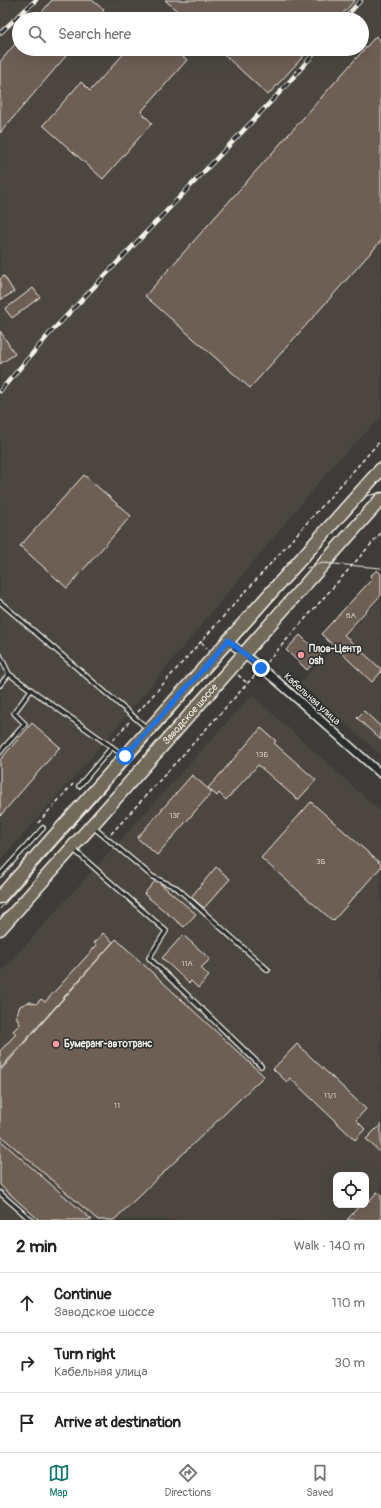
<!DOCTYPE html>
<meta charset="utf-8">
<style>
:root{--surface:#fff;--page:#f2f2f2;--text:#222;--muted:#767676;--line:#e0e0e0;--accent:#0f766e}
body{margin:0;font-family:Pangolin,sans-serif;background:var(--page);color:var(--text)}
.controls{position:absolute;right:12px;bottom:12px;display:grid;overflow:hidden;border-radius:8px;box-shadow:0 4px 16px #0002}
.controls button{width:36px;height:36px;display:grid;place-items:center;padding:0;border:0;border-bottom:1px solid var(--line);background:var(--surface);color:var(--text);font:20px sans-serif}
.stop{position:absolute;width:12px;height:12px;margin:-9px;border:3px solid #1a73e8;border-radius:50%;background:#fff}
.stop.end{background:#1a73e8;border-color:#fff;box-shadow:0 1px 4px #0008}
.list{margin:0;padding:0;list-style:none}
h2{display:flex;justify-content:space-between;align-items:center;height:52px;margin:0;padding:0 16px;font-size:17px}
h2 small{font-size:13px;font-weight:400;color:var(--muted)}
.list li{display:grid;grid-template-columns:26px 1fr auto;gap:12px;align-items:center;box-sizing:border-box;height:60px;padding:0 16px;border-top:1px solid var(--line)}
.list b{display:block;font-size:15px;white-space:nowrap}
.list p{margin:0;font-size:13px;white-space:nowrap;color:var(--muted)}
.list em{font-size:13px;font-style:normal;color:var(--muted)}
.icon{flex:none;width:22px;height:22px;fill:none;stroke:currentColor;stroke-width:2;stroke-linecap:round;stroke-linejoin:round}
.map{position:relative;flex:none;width:381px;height:1220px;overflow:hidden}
.search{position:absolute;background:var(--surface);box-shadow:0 4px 16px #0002;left:12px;right:12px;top:12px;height:44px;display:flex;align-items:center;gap:10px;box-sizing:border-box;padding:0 14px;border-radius:22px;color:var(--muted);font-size:15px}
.sheet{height:232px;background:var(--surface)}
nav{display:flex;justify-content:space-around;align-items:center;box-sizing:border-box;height:56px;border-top:1px solid var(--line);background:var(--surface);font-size:11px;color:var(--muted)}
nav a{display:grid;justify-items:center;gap:2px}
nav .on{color:var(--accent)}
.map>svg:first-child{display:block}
.built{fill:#4c4641;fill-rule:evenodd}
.building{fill:#6e5e54;stroke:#f4f1e8}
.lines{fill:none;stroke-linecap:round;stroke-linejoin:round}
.service-casing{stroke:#f4f1e8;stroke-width:6}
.minor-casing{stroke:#f4f1e8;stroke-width:10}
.primary-casing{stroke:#f4f1e8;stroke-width:15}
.path{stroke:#f4f1e8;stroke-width:1.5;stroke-dasharray:4 3;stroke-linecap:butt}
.service{stroke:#2a2d2e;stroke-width:3.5}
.minor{stroke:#2a2d2e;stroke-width:7}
.primary{stroke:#726b5a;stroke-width:12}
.tram{stroke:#f4f1e8;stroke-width:1}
.rail-casing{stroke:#f4f1e8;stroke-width:4.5}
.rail{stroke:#2a2d2e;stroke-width:3;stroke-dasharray:9;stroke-linecap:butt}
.route{stroke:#1a73e8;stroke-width:5}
.poi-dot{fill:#ff9aa2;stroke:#2a2d2e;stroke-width:1.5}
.labels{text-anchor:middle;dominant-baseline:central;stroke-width:3;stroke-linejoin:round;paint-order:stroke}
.number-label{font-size:8px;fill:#d2ccc3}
.poi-label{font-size:10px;font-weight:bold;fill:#f4f1e8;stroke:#2a2d2e;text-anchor:start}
.street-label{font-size:10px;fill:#f4f1e8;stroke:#2a2d2e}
</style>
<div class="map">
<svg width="381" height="1220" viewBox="0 0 381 1220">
<rect width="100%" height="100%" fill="#3e3c39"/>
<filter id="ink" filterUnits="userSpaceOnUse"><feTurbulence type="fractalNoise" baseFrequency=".025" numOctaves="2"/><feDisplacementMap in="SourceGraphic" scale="8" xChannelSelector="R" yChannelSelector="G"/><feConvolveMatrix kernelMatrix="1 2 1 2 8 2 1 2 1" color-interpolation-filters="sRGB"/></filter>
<g filter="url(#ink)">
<g class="built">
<path d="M0 0H381V418L335 463 101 746 0 861ZM19 19H362V49H19Z"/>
<polygon points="381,598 381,755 300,683"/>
<path d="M252 695 381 812V1220H0V973ZM336 1175H366V1205H336Z"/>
</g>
<g class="building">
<polygon points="52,0 92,0 104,10 97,19 36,19"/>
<polygon points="165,0 355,0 338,19 186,19"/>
<polygon points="376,36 381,41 381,241 250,388 145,296"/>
<polygon points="19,39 19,49 72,49 0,133 0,62"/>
<polygon points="128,49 174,49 187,60 141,112 152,123 103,179 43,125 81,82 90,91"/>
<polygon points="218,49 310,49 268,95"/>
<polygon points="4,276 14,292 0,300 0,279"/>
<polygon points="33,288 40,297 12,318 5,309"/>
<polygon points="0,331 15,354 0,364"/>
<polygon points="84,475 131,516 67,588 20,546"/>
<polygon points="377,570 381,574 381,595 344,635 381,669 381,672 372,682 321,634 372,579 370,576"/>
<polygon points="300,635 321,655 307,670 286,650"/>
<polygon points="364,711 381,727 381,740 357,718"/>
<polygon points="32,723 60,747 0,816 0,760"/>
<polygon points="261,728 276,741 274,743 316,780 298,800 258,765 226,800 219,793 217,796 208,788"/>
<polygon points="192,775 212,792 157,855 137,838"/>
<polygon points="311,802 381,864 381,867 333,921 261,858"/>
<polygon points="216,867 230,879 204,908 191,897"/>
<polygon points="156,880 196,914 184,927 144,894"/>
<polygon points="103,933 113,942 0,1069 0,1051 16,1034 13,1031 20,1024 16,1016 20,1006 29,1002 36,1004 41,999 45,1002 97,945 94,943"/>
<polygon points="183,935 210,959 201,968 209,976 198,988 191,981 189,983 162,958"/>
<polygon points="116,939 264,1076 114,1220 98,1220 0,1135 0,1071"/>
<polygon points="297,1044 366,1109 356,1120 365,1129 355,1140 290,1078 287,1082 273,1069"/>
<polygon points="381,1124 381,1153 366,1139"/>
<polygon points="0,1140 92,1220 39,1220 0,1185"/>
<polygon points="377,1192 381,1195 381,1220 347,1220 360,1205 366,1205 366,1198 369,1201"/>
</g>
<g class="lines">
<defs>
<g id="service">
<polyline points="0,602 148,729"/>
<polyline points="0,655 9,674"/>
<polyline points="0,685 9,674 123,755"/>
<polyline points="0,752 25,724 14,713 31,690"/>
<polyline points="79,786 112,747"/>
<polyline points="93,827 153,877 177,888 268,970"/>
<polyline points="73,849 166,931 149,958 261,1066"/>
<polyline points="0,875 43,828"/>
<polyline points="0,1193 31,1220"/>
</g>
<polyline id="minor" points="228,641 277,681 381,774"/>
<g id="primary">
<polyline points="0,897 381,469"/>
<path id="s1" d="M0 929 381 499"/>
</g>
</defs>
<use href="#service" class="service-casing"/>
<use href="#minor" class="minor-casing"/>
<use href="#primary" class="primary-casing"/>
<g class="path">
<polyline points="201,642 207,648"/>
<polyline points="267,662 381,533"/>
<polyline points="238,675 247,683"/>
<polyline points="138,712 381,440"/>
<polyline points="113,740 129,722"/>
<polyline points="38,823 73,784"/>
<polyline points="111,834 256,674"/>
</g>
<use href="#service" class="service"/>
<use href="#minor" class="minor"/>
<use href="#primary" class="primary"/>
<g class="tram">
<polyline points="365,496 381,493"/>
<polyline points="307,568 323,563 381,568"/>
<polyline points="0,909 381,479"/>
</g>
<defs>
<g id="rail">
<polyline points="344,19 361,0"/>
<polyline points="0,33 36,0"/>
<polyline points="0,391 51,332 282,90 318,49"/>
</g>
</defs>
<use href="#rail" class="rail-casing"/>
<use href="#rail" class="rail"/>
</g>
</g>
<g class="lines" filter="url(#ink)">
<polyline class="route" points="125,756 216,655 228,640 261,668"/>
</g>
<g class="poi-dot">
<circle cx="301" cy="655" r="4"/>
<circle cx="56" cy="1044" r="4"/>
</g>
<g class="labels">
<g class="number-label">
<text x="351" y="615">6А</text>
<text x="262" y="754">13Б</text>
<text x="175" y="815">13Г</text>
<text x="321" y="861">3Б</text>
<text x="187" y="963">11А</text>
<text x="330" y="1095">11/1</text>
<text x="117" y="1105">11</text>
</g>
<g class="poi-label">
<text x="309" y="649">Плов-Центр<tspan x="309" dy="12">osh</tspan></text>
<text x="64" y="1044">Бумеранг-автотранс</text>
</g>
<g class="street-label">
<text transform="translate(312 699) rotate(42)">Кабельная улица</text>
<text stroke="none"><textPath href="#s1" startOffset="287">Заводское шоссе</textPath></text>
</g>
</g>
</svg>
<div class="controls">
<button><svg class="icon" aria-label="locate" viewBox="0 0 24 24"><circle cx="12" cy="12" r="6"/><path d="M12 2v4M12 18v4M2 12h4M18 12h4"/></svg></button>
</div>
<div class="stop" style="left:125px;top:756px"></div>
<div class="stop end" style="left:261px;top:668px"></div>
<div class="search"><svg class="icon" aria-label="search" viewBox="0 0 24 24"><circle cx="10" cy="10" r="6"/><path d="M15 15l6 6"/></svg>Search here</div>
</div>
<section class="sheet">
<h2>2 min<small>Walk · 140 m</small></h2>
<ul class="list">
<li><svg class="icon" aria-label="ahead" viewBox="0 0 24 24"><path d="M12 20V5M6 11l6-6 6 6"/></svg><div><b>Continue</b><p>Заводское шоссе</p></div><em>110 m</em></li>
<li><svg class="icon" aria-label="right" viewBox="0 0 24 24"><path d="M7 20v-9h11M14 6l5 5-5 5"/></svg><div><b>Turn right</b><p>Кабельная улица</p></div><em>30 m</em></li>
<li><svg class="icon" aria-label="arrive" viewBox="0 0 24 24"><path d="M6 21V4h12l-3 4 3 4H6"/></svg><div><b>Arrive at destination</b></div></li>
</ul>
</section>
<nav>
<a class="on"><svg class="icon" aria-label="map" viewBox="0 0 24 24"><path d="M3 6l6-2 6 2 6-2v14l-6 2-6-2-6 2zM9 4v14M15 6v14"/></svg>Map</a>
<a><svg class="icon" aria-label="directions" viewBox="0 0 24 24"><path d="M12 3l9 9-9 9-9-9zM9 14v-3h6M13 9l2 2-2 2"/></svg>Directions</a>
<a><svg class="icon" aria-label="saved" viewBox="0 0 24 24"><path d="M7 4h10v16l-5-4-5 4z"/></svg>Saved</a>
</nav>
